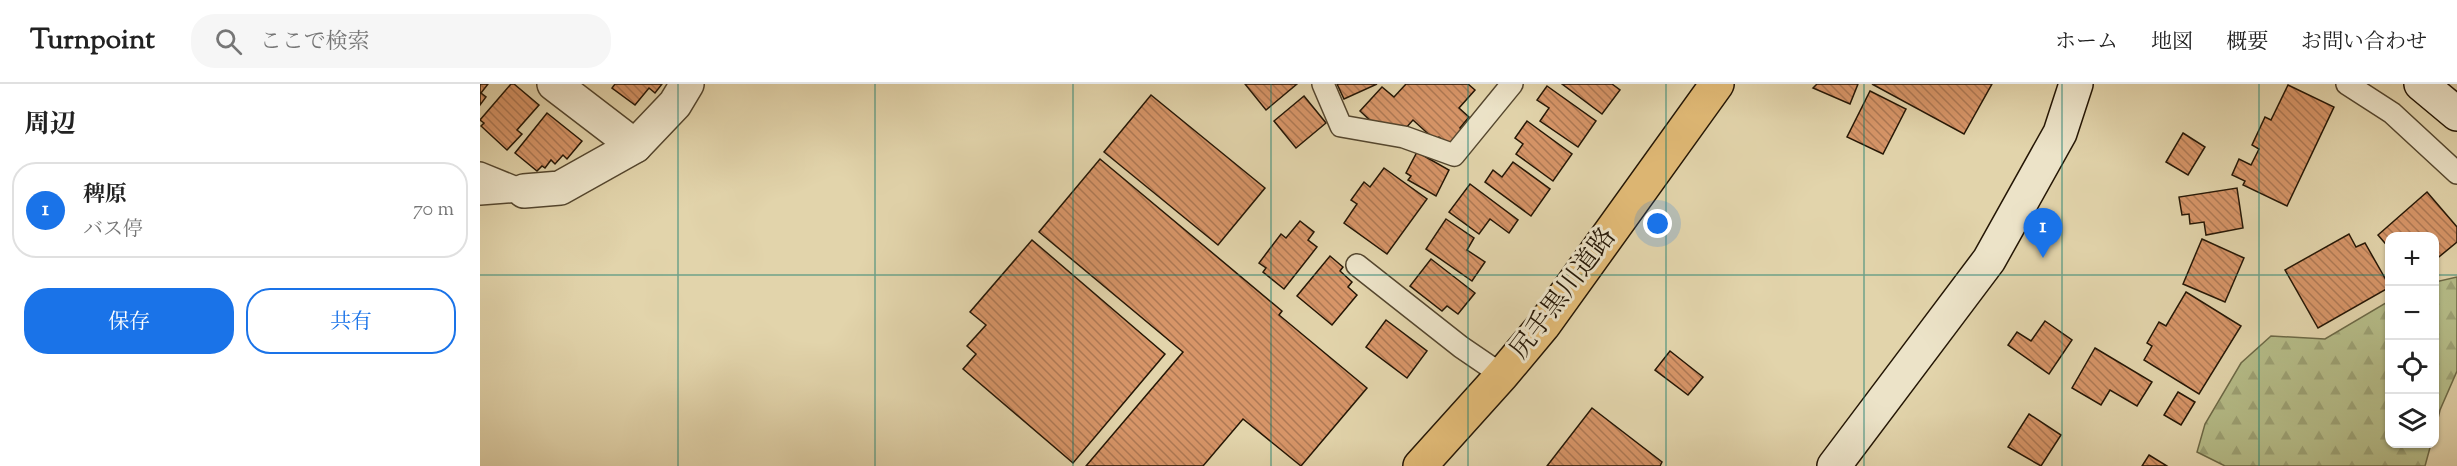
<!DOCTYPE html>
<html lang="ja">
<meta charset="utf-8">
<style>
:root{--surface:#fff;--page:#f6f6f6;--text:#222;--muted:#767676;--line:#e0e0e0;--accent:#1a73e8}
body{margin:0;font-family:"Sorts Mill Goudy","Noto Serif JP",serif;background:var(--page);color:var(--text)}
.controls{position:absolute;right:18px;bottom:18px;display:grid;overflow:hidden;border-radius:12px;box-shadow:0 2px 4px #0004}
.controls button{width:54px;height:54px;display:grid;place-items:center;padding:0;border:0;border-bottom:2px solid var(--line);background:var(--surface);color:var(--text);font:30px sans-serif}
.you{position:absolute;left:1178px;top:140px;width:21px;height:21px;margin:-15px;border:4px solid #fff;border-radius:50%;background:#1a73e8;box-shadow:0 0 0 9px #1a73e833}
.badge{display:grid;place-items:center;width:39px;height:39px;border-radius:50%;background:var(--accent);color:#fff;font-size:20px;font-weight:700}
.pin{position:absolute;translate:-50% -50px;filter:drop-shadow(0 2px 3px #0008)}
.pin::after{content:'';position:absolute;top:32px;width:21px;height:18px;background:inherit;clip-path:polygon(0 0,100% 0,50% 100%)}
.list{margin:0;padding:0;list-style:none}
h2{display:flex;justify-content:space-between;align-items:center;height:78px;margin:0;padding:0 24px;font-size:26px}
h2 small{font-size:20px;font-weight:400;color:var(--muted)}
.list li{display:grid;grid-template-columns:39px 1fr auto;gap:18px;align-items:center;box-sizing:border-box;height:96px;margin:0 12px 12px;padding:0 12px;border:2px solid var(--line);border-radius:24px}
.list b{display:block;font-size:22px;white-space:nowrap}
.list p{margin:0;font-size:20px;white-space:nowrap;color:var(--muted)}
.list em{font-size:20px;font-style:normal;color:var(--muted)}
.actions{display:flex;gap:12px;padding:18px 24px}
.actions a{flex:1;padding:14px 0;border:2px solid var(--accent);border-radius:24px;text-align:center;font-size:21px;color:var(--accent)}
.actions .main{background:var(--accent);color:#fff}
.icon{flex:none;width:33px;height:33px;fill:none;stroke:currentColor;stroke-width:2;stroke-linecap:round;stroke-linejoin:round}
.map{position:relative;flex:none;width:1977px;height:382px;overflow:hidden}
header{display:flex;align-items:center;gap:36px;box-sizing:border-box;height:84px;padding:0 30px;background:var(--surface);border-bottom:2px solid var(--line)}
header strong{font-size:28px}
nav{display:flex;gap:33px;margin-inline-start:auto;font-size:21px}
.search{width:420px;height:54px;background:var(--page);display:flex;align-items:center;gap:15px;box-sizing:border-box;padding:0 21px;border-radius:24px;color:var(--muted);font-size:22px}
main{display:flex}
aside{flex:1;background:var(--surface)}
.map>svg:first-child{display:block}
.forest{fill:url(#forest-firs);stroke:#6c6946;stroke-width:1.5}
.building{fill:url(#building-back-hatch);stroke:#241605;stroke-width:1.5}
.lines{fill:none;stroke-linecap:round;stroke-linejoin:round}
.lane-casing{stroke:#54462e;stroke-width:24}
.street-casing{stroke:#54462e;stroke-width:36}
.secondary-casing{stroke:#241605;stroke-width:36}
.primary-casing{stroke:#241605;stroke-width:36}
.lane{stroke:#ece3c8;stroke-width:21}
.street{stroke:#ece3c8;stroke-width:33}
.secondary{stroke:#ece3c8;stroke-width:33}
.primary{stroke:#e1ba76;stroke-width:33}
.grid{fill:none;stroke:#0f766e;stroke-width:1.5;stroke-opacity:0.55}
.labels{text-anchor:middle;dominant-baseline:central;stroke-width:6;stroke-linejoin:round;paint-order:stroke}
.street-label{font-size:26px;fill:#241605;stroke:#ece3c8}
</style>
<header>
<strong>Turnpoint</strong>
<div class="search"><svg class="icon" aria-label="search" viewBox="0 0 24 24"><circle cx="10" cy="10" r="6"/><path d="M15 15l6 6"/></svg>ここで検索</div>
<nav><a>ホーム</a><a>地図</a><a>概要</a><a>お問い合わせ</a></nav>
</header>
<main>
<aside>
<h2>周辺<small></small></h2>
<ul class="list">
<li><span class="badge">1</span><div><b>稗原</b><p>バス停</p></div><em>70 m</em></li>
</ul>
<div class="actions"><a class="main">保存</a><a>共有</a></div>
</aside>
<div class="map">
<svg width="1977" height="382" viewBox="0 0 1977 382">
<defs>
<pattern id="forest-firs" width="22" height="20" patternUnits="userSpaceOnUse" patternTransform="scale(1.5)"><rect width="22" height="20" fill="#b5bc88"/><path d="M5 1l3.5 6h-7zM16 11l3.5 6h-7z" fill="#9ca174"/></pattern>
<pattern id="building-back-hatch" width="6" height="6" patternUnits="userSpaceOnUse" patternTransform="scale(1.5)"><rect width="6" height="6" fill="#d79568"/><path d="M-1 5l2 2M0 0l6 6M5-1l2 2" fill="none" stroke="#ae7954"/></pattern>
</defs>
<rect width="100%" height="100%" fill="#e2d4ab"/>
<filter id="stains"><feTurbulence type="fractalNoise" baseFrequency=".00333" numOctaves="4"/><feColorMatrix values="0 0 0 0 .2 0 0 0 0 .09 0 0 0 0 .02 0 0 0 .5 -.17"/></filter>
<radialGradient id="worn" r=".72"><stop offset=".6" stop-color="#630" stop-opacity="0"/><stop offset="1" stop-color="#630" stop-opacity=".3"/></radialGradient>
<g class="forest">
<polygon points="1977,193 1977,287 1960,326 1955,347 1955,198"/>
<polygon points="1909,217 1910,360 1951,360 1945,382 1745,382 1717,368 1725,340 1761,279 1791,252 1845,255"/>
</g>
<g class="building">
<polygon points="0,0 8,0 1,9 6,13 0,21"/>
<polygon points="31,0 34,0 59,21 37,46 42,50 27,66 1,42 4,39 0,36"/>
<polygon points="135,0 182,0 175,9 169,4 155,21 132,4"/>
<polygon points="765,0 817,0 786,26"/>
<polygon points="857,0 897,0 864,15"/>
<polygon points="926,0 988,0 995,6 979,24 989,33 980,44 985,48 971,64 959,53 956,57 933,36 925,45 893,39 880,27 902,3 914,13"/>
<polygon points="1082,0 1132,0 1140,6 1122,30"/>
<polygon points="1337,0 1378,0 1370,20 1333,4"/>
<polygon points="1392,0 1512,0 1484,50"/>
<polygon points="1808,1 1854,23 1807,122 1763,101 1765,97 1752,91 1759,75 1771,81 1779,65 1772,61 1785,33 1791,36"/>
<polygon points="1067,2 1116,37 1098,63 1060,37 1069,24 1057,16"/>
<polygon points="1390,7 1426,25 1403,70 1367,53"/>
<polygon points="671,11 785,104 738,161 624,68"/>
<polygon points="824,12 846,39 816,64 794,37"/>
<polygon points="67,29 102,57 87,75 83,71 75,80 71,76 65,84 62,82 57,87 35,69"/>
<polygon points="1047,37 1092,70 1073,97 1036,70 1043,60 1035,54"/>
<polygon points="1703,49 1725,63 1708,91 1686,78"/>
<polygon points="937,68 969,86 956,112 928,96 931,92 926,89"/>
<polygon points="620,75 802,227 799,231 887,304 821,382 763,335 723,382 606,382 703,268 559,148"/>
<polygon points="1033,78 1070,105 1051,132 1005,98 1013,86 1022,93"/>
<polygon points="904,84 947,115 907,170 864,139 877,120 871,116 884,98 890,103"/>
<polygon points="990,100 1038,136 1029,149 1010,135 999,150 969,128"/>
<polygon points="1757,104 1763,144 1726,151 1724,138 1710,140 1709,130 1702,131 1699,113"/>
<polygon points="1947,108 1977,143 1977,158 1954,177 1954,153 1910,153 1910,165 1898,151"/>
<polygon points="966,135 994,154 987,166 1005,178 992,197 946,165"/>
<polygon points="820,137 834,148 828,156 837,163 804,205 783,188 786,184 779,179 801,150 806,154"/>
<polygon points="1869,150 1876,163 1885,159 1910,203 1838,244 1805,186"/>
<polygon points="1722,155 1764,174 1745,218 1703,200"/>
<polygon points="552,156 685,270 593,379 483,285 496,270 487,262 506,241 490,228"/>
<polygon points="850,172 863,183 860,187 872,198 868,203 877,211 852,241 817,212"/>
<polygon points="951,175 995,209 978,230 967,222 962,227 930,202"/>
<polygon points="1706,208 1761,242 1719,310 1664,276 1672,262 1667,259 1679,238 1686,242"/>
<polygon points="906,236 947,267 927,294 886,263"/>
<polygon points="1565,237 1592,256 1569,290 1528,261 1537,248 1551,257"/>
<polygon points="1615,264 1672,298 1657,322 1630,306 1621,321 1592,304"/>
<polygon points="1190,267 1223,293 1208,311 1175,286"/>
<polygon points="1698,308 1715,318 1701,341 1684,331"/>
<polygon points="1112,324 1182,378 1180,382 1067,382"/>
<polygon points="1549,330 1581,351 1561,382 1528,363"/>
<polygon points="1669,371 1687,382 1662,382"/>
</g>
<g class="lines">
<defs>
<g id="lane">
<polyline points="843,0 861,42 924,53 974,71 1032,0"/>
<polyline points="1867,0 1912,29 1977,89"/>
<polyline points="0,89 44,107"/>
<polyline points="0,110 40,107"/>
<polyline points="877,181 981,263 1022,291"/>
</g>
<g id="street">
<polyline points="74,0 155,62"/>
<polyline points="44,107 80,104 155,62 195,20 207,0"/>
</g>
<g id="secondary">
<polyline points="1941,0 1977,30"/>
<polyline points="1354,382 1509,176 1580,49 1596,0"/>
</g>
<polyline id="primary" points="940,382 1022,291 1063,242 1237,0"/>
</defs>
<use href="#lane" class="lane-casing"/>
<use href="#street" class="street-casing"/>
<use href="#secondary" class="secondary-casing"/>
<use href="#primary" class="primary-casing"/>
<use href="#lane" class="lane"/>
<use href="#street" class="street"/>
<use href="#secondary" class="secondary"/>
<use href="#primary" class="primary"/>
</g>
<path class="grid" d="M198 0V382M395 0V382M593 0V382M791 0V382M988 0V382M1186 0V382M1384 0V382M1582 0V382M1779 0V382M0 191H1910M1954 191H1977"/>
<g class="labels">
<g class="street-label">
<text transform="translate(1084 210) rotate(-53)">尻手黒川道路</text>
</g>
</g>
<rect width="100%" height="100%" filter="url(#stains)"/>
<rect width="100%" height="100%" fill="url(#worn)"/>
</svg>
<div class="controls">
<button>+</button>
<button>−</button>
<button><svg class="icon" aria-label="locate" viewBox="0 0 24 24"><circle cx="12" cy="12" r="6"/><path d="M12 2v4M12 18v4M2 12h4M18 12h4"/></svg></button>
<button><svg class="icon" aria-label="layers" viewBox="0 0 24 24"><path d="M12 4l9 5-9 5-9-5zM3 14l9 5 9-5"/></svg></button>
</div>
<div class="you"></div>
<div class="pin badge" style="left:1563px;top:174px">1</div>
</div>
</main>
